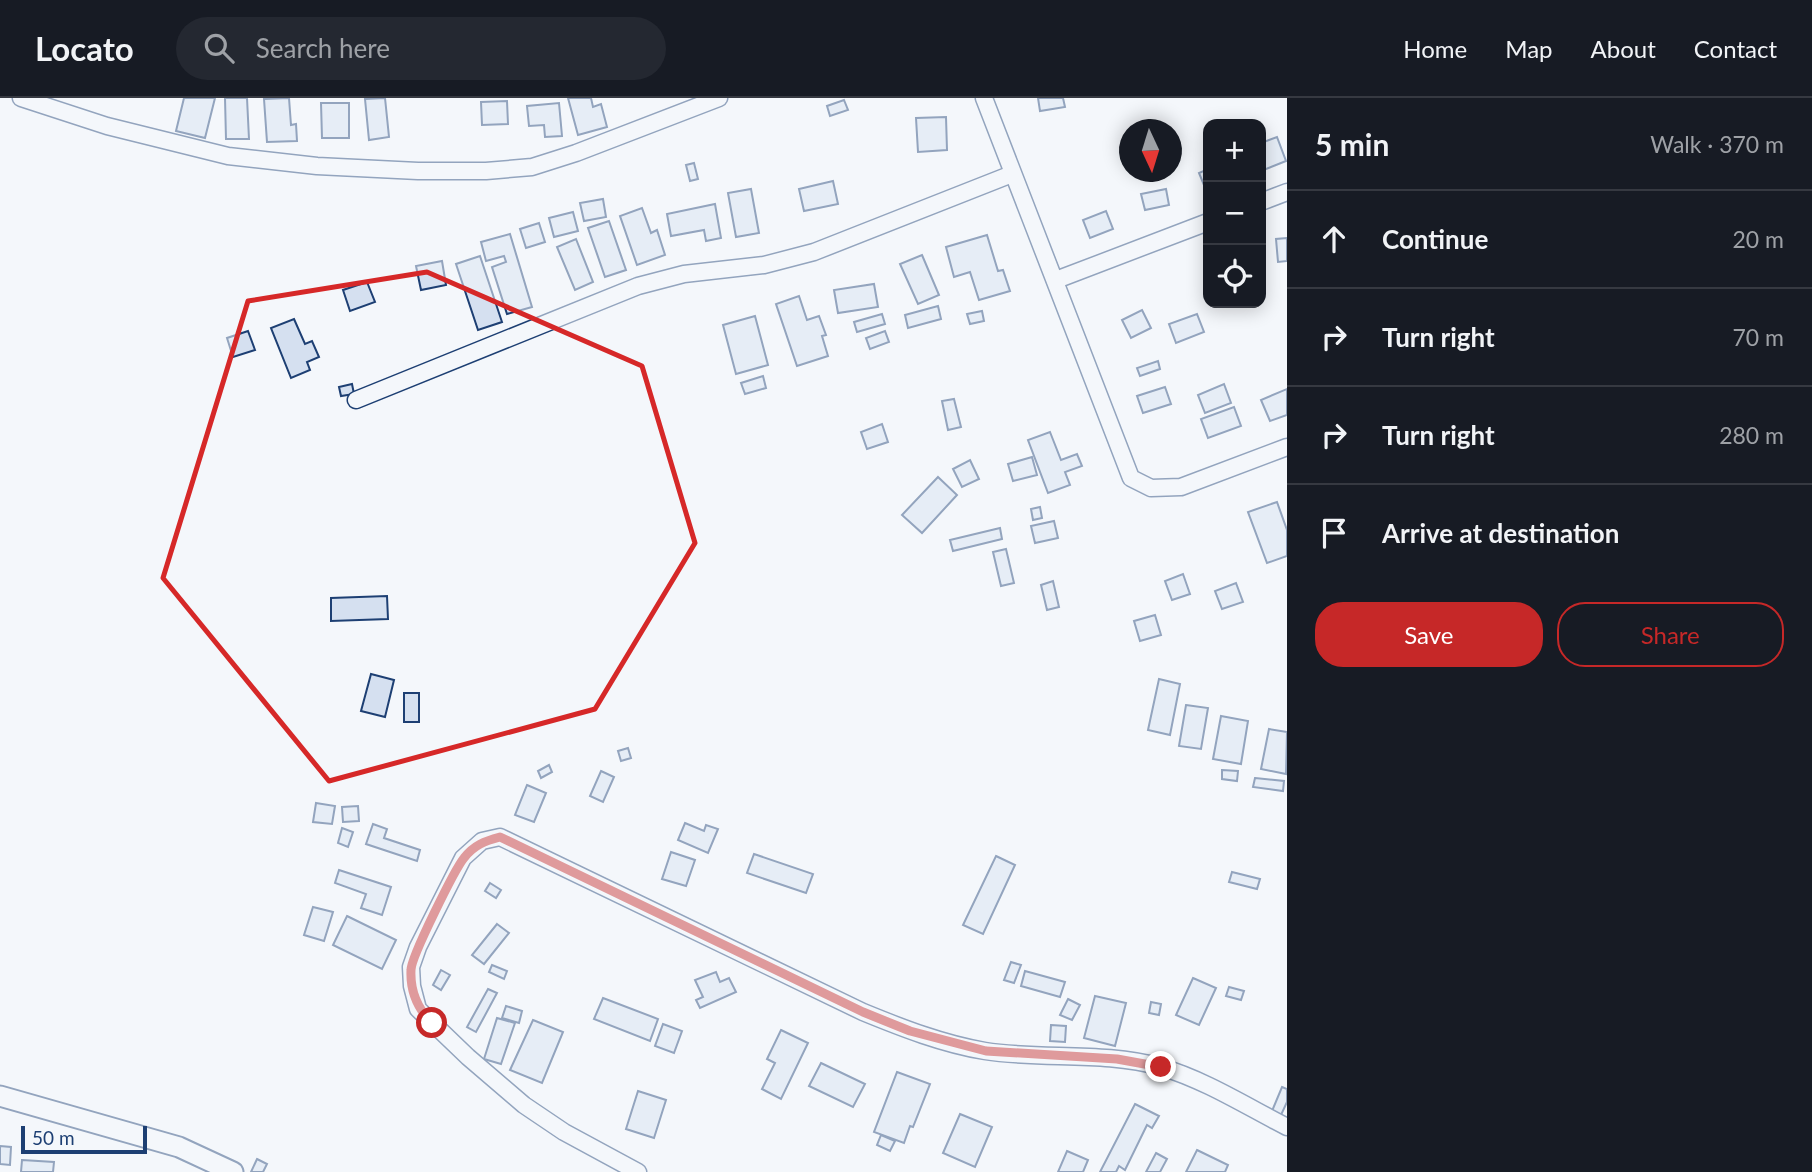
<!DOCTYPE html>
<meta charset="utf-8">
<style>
:root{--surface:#171b24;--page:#242831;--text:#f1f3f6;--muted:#9ea1a6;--line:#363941;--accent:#c62828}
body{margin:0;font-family:Lato,sans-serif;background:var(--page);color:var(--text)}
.controls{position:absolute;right:21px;top:21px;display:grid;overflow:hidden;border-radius:14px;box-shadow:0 4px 18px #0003}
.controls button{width:63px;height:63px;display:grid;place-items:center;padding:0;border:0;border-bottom:2px solid var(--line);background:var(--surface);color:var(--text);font:35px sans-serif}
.compass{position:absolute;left:1119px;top:21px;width:63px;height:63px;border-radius:50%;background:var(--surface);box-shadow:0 4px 18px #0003;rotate:176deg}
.scale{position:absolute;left:21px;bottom:18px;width:126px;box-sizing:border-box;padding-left:7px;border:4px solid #1d3f73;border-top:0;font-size:19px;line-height:24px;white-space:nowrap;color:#1d3f73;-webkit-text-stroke:5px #f4f7fb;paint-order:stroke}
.stop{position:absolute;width:21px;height:21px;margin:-16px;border:5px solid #c62828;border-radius:50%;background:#fff}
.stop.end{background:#c62828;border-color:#fff;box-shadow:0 2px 7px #0008}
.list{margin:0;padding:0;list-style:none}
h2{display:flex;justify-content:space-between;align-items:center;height:91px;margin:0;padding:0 28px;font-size:30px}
h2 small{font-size:23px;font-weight:400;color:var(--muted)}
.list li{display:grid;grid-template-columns:46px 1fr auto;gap:21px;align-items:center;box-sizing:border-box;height:98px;padding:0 28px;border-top:2px solid var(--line)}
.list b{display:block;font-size:26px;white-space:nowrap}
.list em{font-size:23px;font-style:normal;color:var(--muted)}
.actions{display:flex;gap:14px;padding:21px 28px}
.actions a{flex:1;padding:16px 0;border:2px solid var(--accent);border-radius:28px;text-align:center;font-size:24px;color:var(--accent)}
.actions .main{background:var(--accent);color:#fff}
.icon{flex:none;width:38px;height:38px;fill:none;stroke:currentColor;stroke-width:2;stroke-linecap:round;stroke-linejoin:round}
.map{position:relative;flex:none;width:1287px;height:1074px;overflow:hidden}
header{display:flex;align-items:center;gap:42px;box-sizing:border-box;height:98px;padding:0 35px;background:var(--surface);border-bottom:2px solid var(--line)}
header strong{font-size:33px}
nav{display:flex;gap:38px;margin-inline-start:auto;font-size:24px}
.search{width:490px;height:63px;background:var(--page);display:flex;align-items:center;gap:18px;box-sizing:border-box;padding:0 24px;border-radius:38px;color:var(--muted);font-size:26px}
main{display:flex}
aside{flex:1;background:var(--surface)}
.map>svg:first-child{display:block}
.building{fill:#d5e0f0;stroke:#1d3f73;stroke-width:2}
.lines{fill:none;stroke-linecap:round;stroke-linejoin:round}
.minor-casing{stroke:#1d3f73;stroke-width:19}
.tertiary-casing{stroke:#1d3f73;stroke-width:23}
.minor{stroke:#f4f7fb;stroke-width:16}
.tertiary{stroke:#f4f7fb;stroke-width:19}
.route{stroke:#c62828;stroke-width:9}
.marked{fill:none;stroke:#d62828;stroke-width:5;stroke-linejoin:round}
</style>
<header>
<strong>Locato</strong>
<div class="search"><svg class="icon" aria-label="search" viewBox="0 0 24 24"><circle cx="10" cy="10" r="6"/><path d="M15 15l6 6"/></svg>Search here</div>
<nav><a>Home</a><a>Map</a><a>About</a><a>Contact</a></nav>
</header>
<main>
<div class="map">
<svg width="1287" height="1074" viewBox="0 0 1287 1074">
<rect width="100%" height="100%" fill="#f4f7fb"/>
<g class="building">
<polygon points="184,0 215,0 205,40 176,33"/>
<polygon points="225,0 247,0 249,41 226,41"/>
<polygon points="289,0 291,27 296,26 297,43 267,44 264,1"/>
<polygon points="385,0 389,39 369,42 365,1"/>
<polygon points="568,0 591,0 593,9 601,6 607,29 578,37"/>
<polygon points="1038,0 1063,0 1065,9 1040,13"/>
<polygon points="844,2 848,12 830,18 827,8"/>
<polygon points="507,3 508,26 482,27 481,4"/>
<polygon points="321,5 349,5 349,40 322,40"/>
<polygon points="559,5 562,38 545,39 544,27 529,28 527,8"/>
<polygon points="946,19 947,52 918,54 916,20"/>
<polygon points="1277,39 1286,63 1261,73 1261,45"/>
<polygon points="694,65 698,81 690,83 686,67"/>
<polygon points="1208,71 1208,92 1206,92 1199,75"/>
<polygon points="833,83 838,106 804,113 799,91"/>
<polygon points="751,91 759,135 736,139 728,95"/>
<polygon points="1166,91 1169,107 1145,112 1141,96"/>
<polygon points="603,101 606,119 584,123 580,105"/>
<polygon points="715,106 721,140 706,143 704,132 671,138 667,116"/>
<polygon points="642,110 651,135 657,132 665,157 637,167 620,118"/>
<polygon points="1106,113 1113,131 1090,140 1083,122"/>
<polygon points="573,114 578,133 554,139 549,120"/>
<polygon points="609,123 626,172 605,179 588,130"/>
<polygon points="539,125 545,144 526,150 520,131"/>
<polygon points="510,136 532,209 507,216 492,169 506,164 504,158 486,163 481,144"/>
<polygon points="987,137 998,173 1003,172 1010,193 979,202 970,174 954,179 946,149"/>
<polygon points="1287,140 1287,163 1278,164 1276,141"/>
<polygon points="576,141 593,184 575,192 557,149"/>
<polygon points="922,157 939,197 918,206 900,166"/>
<polygon points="480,158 502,224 478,232 456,166"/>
<polygon points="442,163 446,187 421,192 416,168"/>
<polygon points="367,184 375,204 350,213 343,192"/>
<polygon points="874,186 878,209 838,215 834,192"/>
<polygon points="799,198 807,222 819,218 826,237 822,238 828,258 797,268 776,206"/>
<polygon points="938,208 941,221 908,230 905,217"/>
<polygon points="1142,212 1151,230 1131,240 1122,222"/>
<polygon points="982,213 984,223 970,226 967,216"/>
<polygon points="882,216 885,226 857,234 854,224"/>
<polygon points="1197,216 1204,234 1176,245 1169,226"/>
<polygon points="755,218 768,267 736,276 723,227"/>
<polygon points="294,221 305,246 312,243 319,259 307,264 310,272 291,280 271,230"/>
<polygon points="248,233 255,252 233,259 227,240"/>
<polygon points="885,233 889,244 870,251 866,240"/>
<polygon points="1158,263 1160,271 1140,278 1137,270"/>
<polygon points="763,278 766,290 745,296 741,285"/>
<polygon points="352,286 354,296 341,298 339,289"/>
<polygon points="1224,286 1231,305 1205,315 1198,297"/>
<polygon points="1165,289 1171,306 1143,315 1137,298"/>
<polygon points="1287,291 1287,317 1270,323 1261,302"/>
<polygon points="954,301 961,329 948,332 942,303"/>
<polygon points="1234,309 1241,328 1208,340 1201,321"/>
<polygon points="882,326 888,344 867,351 861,334"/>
<polygon points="1050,334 1061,362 1077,356 1082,368 1065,374 1070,387 1048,395 1028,342"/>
<polygon points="1032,359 1037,377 1013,383 1008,366"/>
<polygon points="970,362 979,381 962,389 953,371"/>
<polygon points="938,379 957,397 922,435 902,417"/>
<polygon points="1277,404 1287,432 1287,458 1267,465 1248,414"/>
<polygon points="1040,409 1042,420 1033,422 1031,411"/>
<polygon points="1054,423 1058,440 1035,445 1031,428"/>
<polygon points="1000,430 1002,441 953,453 950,442"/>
<polygon points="1006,451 1014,485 1001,488 993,454"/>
<polygon points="1183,476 1190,496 1172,502 1165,483"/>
<polygon points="1053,483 1059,509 1047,512 1041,487"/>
<polygon points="1236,485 1243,504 1222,511 1215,493"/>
<polygon points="387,498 388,521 331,523 331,500"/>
<polygon points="1155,517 1161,537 1140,543 1134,523"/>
<polygon points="371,576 394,582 385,619 361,613"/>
<polygon points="1159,581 1180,586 1170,637 1148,632"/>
<rect x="404" y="595" width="15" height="29"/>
<polygon points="1186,607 1208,610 1201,651 1179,648"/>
<polygon points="1221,618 1248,623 1241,666 1213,661"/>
<polygon points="1269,631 1287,634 1286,676 1261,671"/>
<polygon points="628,650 631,660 621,663 618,653"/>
<polygon points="549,667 552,674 541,680 538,673"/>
<polygon points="1222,672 1238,673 1237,683 1222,681"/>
<polygon points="601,673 614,679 603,704 590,698"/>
<polygon points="1255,680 1284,683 1283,693 1253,689"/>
<polygon points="527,687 546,695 534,724 515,717"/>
<polygon points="316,705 335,708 332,726 313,724"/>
<polygon points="358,708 359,723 343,724 342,709"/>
<polygon points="685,725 704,733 706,727 718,731 708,755 678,742"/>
<polygon points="373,726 387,731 384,740 420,752 417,763 366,746"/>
<polygon points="342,730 353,734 348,749 338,745"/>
<polygon points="671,754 695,762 686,788 662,781"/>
<polygon points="754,756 813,776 806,795 747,775"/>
<polygon points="996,758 1015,767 983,836 963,827"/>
<polygon points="339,772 391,789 382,817 361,810 366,796 335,785"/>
<polygon points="1232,774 1260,781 1257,791 1229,784"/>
<polygon points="490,785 501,792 496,800 485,793"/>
<polygon points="313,809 333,814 324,843 304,837"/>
<polygon points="347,818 396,842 382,871 333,847"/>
<polygon points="497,826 509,835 484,866 472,857"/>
<polygon points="1011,864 1021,867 1014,885 1004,882"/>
<polygon points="492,867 507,873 504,881 489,874"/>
<polygon points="441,872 450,877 441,892 433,887"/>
<polygon points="1025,873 1065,884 1060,899 1021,888"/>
<polygon points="716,874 720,884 729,880 736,894 700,910 696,902 703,899 695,882"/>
<polygon points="1193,880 1216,890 1199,927 1176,917"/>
<polygon points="1229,889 1244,893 1241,902 1226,898"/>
<polygon points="488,891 497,895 476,934 467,929"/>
<polygon points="1095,898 1126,905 1115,948 1084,940"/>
<polygon points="603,900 658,921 650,943 594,921"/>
<polygon points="1068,901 1080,907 1072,922 1060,917"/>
<polygon points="1151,904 1161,906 1159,917 1149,915"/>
<polygon points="506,908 522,913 519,925 502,920"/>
<polygon points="497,920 515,925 501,966 484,961"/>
<polygon points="533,922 563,934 542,985 510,972"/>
<polygon points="663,926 682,933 674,955 655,948"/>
<polygon points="1051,927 1066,928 1065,944 1050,943"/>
<polygon points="781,932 808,945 781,1001 762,991 775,965 767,961"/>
<polygon points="821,965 865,986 853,1009 809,988"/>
<polygon points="897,974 930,986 913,1029 910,1028 904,1045 874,1034"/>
<polygon points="1282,989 1287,991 1287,1004 1281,1017 1272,1013"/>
<polygon points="638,993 666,1002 654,1040 626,1031"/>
<polygon points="1135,1006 1159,1018 1152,1030 1147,1027 1125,1072 1119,1068 1116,1074 1100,1074"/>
<polygon points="960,1016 992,1029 975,1069 943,1055"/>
<polygon points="881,1037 895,1043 890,1053 877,1047"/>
<polygon points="0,1048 11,1049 10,1067 0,1066"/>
<polygon points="1197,1052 1228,1067 1225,1074 1186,1074"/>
<polygon points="1067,1053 1088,1062 1083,1074 1058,1074"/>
<polygon points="1156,1055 1167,1061 1160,1074 1146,1074"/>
<polygon points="257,1061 267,1066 263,1074 251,1074"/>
<polygon points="22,1062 54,1064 53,1074 21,1074"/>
</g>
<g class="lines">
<defs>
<g id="minor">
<polyline points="21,0 107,28 228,58 317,68 418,73 486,73 532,69 576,55 719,0"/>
<polyline points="984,0 1131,380 1151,390 1181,389 1287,349"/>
<polyline points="1261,104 1287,94"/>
<polyline points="1056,182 1208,124"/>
<polyline points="356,302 638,188 684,176 764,167 814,154 1012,76"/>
<path d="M638 1074 564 1034 524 1007 468 959 418 911 412 888 411 869 418 849 463 760 482 743 500 739 863 914C902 930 943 946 985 953 1043 962 1104 953 1161 969 1205 982 1246 1008 1287 1029"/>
</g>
<polyline id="tertiary" points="0,998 179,1049 233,1074"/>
</defs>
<use href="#minor" class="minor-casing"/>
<use href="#tertiary" class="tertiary-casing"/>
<use href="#minor" class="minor"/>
<use href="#tertiary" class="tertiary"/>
</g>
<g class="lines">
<path class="route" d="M432 925C417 910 410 893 411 872 411 859 455 771 464 760 474 747 485 743 500 739L863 914 910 933 986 953 1117 961 1161 969"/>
</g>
<path d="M0 0H1287V1074H0ZM427 174 642 268 695 445 595 611 329 683 163 480 248 203Z" fill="#f4f7fb" fill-opacity=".55" fill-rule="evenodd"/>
<path class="marked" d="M427 174 642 268 695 445 595 611 329 683 163 480 248 203Z"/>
</svg>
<div class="controls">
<button>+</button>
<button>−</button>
<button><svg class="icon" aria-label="locate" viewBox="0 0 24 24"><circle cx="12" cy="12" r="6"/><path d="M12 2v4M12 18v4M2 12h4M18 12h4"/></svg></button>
</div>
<svg class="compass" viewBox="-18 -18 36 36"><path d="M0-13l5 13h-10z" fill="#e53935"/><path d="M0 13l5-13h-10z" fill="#9ea1a6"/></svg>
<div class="scale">50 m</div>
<div class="stop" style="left:432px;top:925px"></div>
<div class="stop end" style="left:1161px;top:969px"></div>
</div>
<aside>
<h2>5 min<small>Walk · 370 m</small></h2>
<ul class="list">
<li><svg class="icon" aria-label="ahead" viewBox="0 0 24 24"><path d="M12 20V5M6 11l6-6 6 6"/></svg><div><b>Continue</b></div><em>20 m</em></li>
<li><svg class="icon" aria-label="right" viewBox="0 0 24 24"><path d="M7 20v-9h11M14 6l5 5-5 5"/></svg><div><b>Turn right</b></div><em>70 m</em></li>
<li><svg class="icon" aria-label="right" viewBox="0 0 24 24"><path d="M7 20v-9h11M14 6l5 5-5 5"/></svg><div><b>Turn right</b></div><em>280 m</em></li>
<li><svg class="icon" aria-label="arrive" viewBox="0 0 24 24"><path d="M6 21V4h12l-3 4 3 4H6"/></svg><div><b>Arrive at destination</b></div></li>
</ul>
<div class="actions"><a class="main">Save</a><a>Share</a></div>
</aside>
</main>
